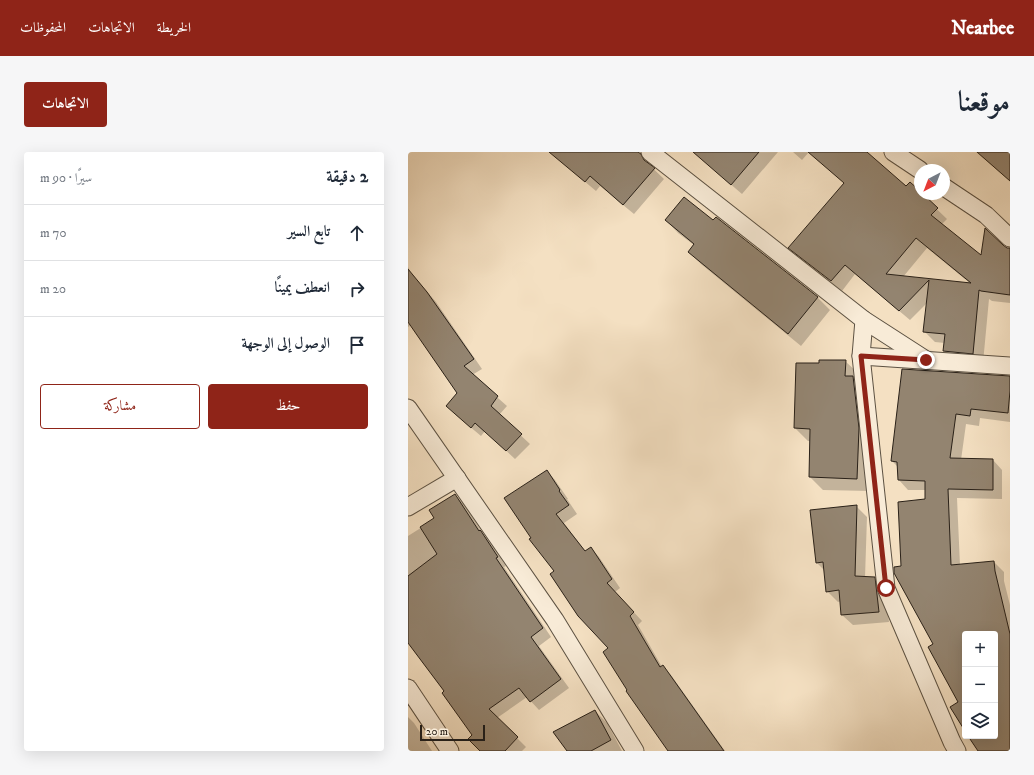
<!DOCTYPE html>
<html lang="ar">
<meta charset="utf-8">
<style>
:root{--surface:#fff;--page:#f6f6f7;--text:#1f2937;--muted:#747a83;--line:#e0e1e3;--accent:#8f2418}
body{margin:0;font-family:"IM FELL DW Pica",Amiri,serif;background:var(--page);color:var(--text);direction:rtl}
.controls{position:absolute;right:12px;bottom:12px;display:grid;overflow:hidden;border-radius:4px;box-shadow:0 4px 16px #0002}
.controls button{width:36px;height:36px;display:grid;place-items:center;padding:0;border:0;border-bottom:1px solid var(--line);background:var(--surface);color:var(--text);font:20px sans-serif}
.compass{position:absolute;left:506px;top:12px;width:36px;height:36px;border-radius:50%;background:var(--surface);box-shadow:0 4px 16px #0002;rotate:222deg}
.scale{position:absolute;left:12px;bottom:10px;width:65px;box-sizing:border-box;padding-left:4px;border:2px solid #2a2118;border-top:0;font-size:11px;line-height:14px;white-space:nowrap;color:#2a2118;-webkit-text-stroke:3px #f8ebd7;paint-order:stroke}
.stop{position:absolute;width:12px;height:12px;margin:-9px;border:3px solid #8f2418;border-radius:50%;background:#fff}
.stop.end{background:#8f2418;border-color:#fff;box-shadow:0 1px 4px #0008}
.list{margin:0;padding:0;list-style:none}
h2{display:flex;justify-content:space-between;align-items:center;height:52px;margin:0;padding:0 16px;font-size:17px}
h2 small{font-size:13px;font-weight:400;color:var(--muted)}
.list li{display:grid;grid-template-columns:26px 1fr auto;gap:12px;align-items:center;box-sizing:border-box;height:56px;padding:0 16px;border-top:1px solid var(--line)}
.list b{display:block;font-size:15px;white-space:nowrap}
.list em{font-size:13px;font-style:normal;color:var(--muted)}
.actions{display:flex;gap:8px;padding:12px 16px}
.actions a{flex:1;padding:9px 0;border:1px solid var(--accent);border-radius:4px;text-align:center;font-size:14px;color:var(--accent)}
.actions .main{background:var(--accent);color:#fff}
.icon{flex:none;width:22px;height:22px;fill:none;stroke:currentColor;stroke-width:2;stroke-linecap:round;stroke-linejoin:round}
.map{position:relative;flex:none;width:602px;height:599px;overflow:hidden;direction:ltr;border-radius:4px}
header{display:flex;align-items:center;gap:24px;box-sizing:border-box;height:56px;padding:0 20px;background:var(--accent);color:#fff}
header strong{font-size:19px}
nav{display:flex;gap:22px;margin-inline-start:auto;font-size:14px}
.intro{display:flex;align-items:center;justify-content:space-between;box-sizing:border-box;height:96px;padding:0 24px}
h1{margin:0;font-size:28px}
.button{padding:10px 18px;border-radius:4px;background:var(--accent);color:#fff;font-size:14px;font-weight:700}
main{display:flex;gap:24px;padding:0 24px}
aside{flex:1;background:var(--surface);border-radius:4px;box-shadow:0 4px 16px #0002}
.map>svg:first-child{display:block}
.shadow{fill:#0003;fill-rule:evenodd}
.building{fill:#938470;stroke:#2a2118;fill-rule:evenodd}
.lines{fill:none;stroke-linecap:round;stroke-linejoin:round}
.minor-casing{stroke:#5c5142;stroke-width:19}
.minor{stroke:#f8ebd7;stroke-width:17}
.route{stroke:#8f2418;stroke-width:5}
</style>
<header>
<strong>Nearbee</strong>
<nav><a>الخريطة</a><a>الاتجاهات</a><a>المحفوظات</a></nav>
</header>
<div class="intro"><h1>موقعنا</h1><a class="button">الاتجاهات</a></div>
<main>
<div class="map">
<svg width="602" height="599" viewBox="0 0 602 599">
<rect width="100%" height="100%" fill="#f4e0c2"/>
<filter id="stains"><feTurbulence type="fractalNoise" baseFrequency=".005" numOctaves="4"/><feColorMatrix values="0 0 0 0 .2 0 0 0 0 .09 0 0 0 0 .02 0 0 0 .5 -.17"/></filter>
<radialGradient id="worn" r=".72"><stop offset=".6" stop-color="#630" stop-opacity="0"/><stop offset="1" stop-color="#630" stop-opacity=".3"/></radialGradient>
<g class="shadow">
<polygon points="149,0 228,0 256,27 226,62 192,34 188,39 157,13 147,3"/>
<polygon points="285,0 370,0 334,42"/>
<path d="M385 0H457L498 36 512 41V42H513L539 67 534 72 574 105 594 94 600 97H602V151L584 149 581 147 575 211 546 209 536 199 537 191 527 190 517 180 520 150 502 168 447 122 434 139 392 106 382 96 437 32 401 0 394 8ZM519 96 563 132 495 125Z"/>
<polygon points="568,0 602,0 602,29"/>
<polygon points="308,66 410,146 422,158 393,194 293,112 281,100 286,93 270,81 258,68 306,70"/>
<polygon points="0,115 3,121 28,150 74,217 64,223 99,254 91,263 122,292 107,307 77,279 73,284 48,263 50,241 3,173 0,175"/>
<polygon points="437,209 451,222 462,339 415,338 402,325 403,289 400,289 387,276 412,212"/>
<polygon points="495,218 602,224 602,270 572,266 571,274 558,272 553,308 585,308 594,318 594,347 549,346 552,413 586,410 596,420 596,429 602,453 602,599 571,599 562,584 587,584 587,482 557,482 557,577 552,550 494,415 518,348 518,338 500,338 491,328 490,315 484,309"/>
<polygon points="139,319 147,328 160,347 159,347 169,362 156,371 178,400 183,396 191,405 212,436 207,440 234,469 230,473 254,515 263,523 317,599 261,599 220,539 202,497 124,386"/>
<polygon points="47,343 56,352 75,382 81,389 98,414 96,415 143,485 131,494 161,536 131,558 119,545 89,566 118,595 114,599 73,599 51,557 0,489 0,384 27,367"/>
<polygon points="448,354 459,365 457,426 466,426 477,437 481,470 445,473 434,463 433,449 430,450 419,439 417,419 409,411"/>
<polygon points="187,559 199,571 214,599 160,599"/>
<polygon points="0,565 6,571 24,599 0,599"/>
</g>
<g class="building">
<polygon points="141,0 230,0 233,2 236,8 247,16 215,53 182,24 177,30"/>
<polygon points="285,0 351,0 323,33"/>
<path d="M400 0H459L498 34 502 30 512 39V42H515L530 56 523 63 573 103 577 76 595 93 599 96H602V143L573 139 571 138 565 202 535 199 537 182 515 180 521 128 491 159 437 113 423 129 380 96 436 31ZM508 86 563 131 478 122Z"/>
<polygon points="569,0 602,0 602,29"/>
<polygon points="276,45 305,68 308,65 410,145 380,182 280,100 286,92 257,68"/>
<polygon points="0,117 19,140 66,207 56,214 90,244 83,254 114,282 98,299 67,271 63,276 38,254 49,241 0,170"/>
<polygon points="411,208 438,208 437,224 445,224 451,276 449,327 401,325 402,277 386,276 388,211 411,211"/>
<polygon points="494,217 602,224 602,239 600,261 563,257 562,264 548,262 542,306 585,307 585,338 540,337 543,413 586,409 587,419 602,482 602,599 570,599 560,584 587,584 587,482 557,482 557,579 542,555 550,550 520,495 525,492 486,421 486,415 493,414 490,350 517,347 517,329 490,328 489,310 483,309"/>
<polygon points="139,318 152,338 151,339 161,353 148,362 177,399 183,395 204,427 199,431 226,460 222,464 252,515 255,513 316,599 260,599 218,539 219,538 195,500 200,496 170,464 142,422 146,419 121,387 123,386 96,346"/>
<polygon points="47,342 71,379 72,378 73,379 90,405 88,406 135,476 123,485 153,527 122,550 111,536 81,557 110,585 97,599 72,599 60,587 64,583 34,541 36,539 0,491 0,424 29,402 12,375 26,366 21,358"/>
<polygon points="449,353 447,424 467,425 471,460 433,463 431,438 418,440 415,410 408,411 402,358"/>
<polygon points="187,558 203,588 183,599 159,599 145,580"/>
</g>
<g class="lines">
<defs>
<g id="minor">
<polyline points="242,0 456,168 518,208"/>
<polyline points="485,0 512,18"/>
<polyline points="536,35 578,63 602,86"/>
<polyline points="456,168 453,204 478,436 544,590 549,599"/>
<polyline points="453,204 602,214"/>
<polyline points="0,256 147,468 227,599"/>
<polyline points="0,355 49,326"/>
<polyline points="0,536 42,599"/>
</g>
</defs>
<use href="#minor" class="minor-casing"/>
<use href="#minor" class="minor"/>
</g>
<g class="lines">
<polyline class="route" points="478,436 453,204 518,208"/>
</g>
<rect width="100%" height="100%" filter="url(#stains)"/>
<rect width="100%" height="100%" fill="url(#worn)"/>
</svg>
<div class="controls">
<button>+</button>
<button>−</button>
<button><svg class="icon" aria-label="layers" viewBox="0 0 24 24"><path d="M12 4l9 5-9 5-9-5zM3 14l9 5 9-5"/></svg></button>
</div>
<svg class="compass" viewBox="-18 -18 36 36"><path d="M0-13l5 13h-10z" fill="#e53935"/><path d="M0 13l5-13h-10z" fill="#747a83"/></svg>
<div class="scale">20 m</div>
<div class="stop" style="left:478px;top:436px"></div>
<div class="stop end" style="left:518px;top:208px"></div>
</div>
<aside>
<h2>2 دقيقة<small>سيرًا · 90 m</small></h2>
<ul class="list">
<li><svg class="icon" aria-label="ahead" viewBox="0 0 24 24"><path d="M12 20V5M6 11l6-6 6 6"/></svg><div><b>تابع السير</b></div><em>70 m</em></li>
<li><svg class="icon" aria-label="right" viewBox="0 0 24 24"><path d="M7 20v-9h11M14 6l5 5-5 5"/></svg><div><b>انعطف يمينًا</b></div><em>20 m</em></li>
<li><svg class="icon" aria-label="arrive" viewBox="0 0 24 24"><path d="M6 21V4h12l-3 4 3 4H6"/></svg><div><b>الوصول إلى الوجهة</b></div></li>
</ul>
<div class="actions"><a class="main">حفظ</a><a>مشاركة</a></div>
</aside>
</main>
